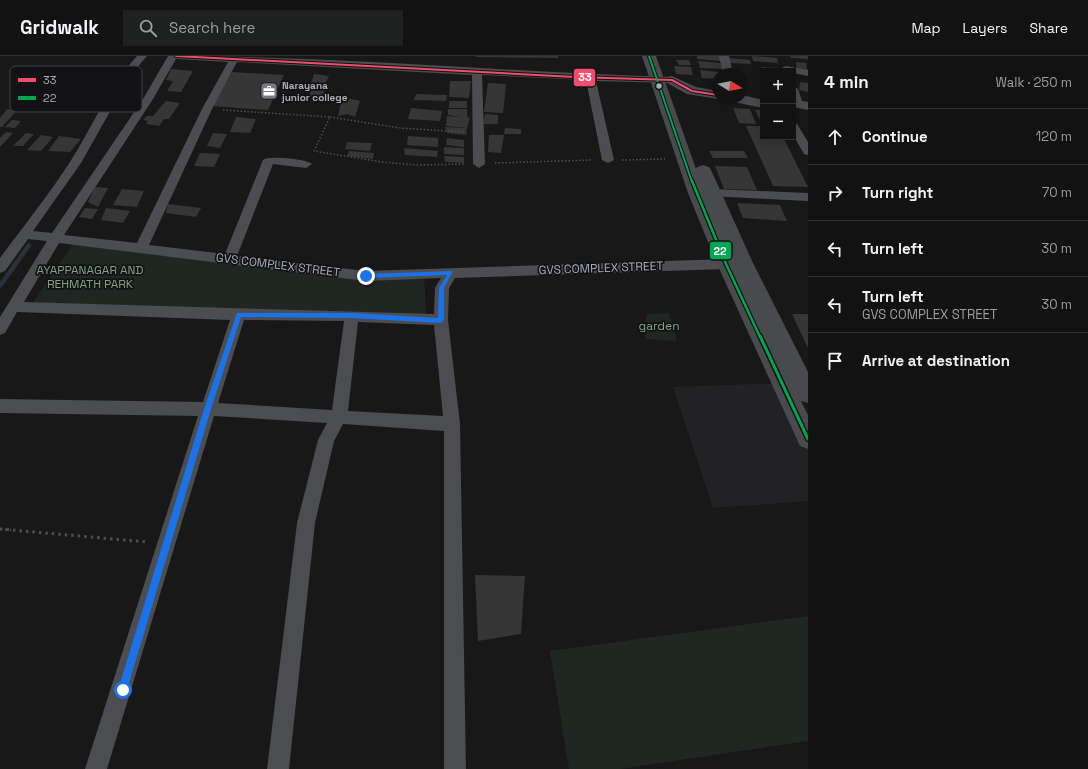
<!DOCTYPE html>
<meta charset="utf-8">
<style>
:root{--surface:#121212;--page:#1f2020;--text:#f1f3f6;--muted:#9c9e9f;--line:#313232}
body{margin:0;font-family:"Space Grotesk",sans-serif;background:var(--page);color:var(--text)}
.controls{position:absolute;right:12px;top:12px;display:grid;overflow:hidden;border-radius:0px;box-shadow:0 2px 10px #0003}
.controls button{width:36px;height:36px;display:grid;place-items:center;padding:0;border:0;border-bottom:1px solid var(--line);background:var(--surface);color:var(--text);font:20px sans-serif}
.compass{position:absolute;left:712px;top:12px;width:36px;height:36px;border-radius:50%;background:var(--surface);box-shadow:0 2px 10px #0003;rotate:100deg}
.stop{position:absolute;width:12px;height:12px;margin:-9px;border:3px solid #1a73e8;border-radius:50%;background:#fff}
.stop.end{background:#1a73e8;border-color:#fff;box-shadow:0 1px 4px #0008}
.list{margin:0;padding:0;list-style:none}
h2{display:flex;justify-content:space-between;align-items:center;height:52px;margin:0;padding:0 16px;font-size:17px}
h2 small{font-size:13px;font-weight:400;color:var(--muted)}
.list li{display:grid;grid-template-columns:26px 1fr auto;gap:12px;align-items:center;box-sizing:border-box;height:56px;padding:0 16px;border-top:1px solid var(--line)}
.list b{display:block;font-size:15px;white-space:nowrap}
.list p{margin:0;font-size:13px;white-space:nowrap;color:var(--muted)}
.list em{font-size:13px;font-style:normal;color:var(--muted)}
.icon{flex:none;width:22px;height:22px;fill:none;stroke:currentColor;stroke-width:2;stroke-linecap:round;stroke-linejoin:round}
.map{position:relative;flex:none;width:808px;height:713px;overflow:hidden}
header{display:flex;align-items:center;gap:24px;box-sizing:border-box;height:56px;padding:0 20px;background:var(--surface);border-bottom:1px solid var(--line)}
header strong{font-size:19px}
nav{display:flex;gap:22px;margin-inline-start:auto;font-size:14px}
.search{width:280px;height:36px;background:var(--page);display:flex;align-items:center;gap:10px;box-sizing:border-box;padding:0 14px;border-radius:0px;color:var(--muted);font-size:15px}
main{display:flex}
aside{flex:1;background:var(--surface)}
.map>svg:first-child{display:block}
.built{fill:#222224}
.green{fill:#202722}
.lines{fill:none;stroke-linecap:round;stroke-linejoin:round}
.stream{fill:#2b3139;fill-rule:evenodd}
.building{fill:#363637}
.path-far2{stroke:#4e4f52;stroke-width:1.5;stroke-dasharray:1.5 2;stroke-linecap:butt}
.path-far1{stroke:#4e4f52;stroke-width:2.5;stroke-dasharray:2 3;stroke-linecap:butt}
.path{stroke:#4e4f52;stroke-width:3;stroke-dasharray:2.5 4;stroke-linecap:butt}
.street{fill:#4c4d51;fill-rule:evenodd}
.secondary{fill:#4b4b4f;fill-rule:evenodd}
.primary{fill:#494a4d;fill-rule:evenodd}
.bus-1-casing{stroke:#121214;stroke-width:4}
.bus-2-far2-casing{stroke:#121214;stroke-width:4}
.bus-2-far1-casing{stroke:#121214;stroke-width:5}
.bus-2-casing{stroke:#121214;stroke-width:6}
.bus-1{stroke:#f44d6c;stroke-width:2}
.bus-2-far2{stroke:#00a651;stroke-width:2}
.bus-2-far1{stroke:#00a651;stroke-width:2.5}
.bus-2{stroke:#00a651;stroke-width:3}
.route{fill:#1a73e8}
.bus-dot{fill:#aaadb8;stroke:#121214;stroke-width:1.5}
.labels{text-anchor:middle;dominant-baseline:central;stroke-width:3.5;stroke-linejoin:round;paint-order:stroke}
.far-poi-label{font-size:10px;font-weight:bold;fill:#aaadb8;stroke:#121214;text-anchor:start}
.street-label{font-size:12px;fill:#aaadb8;stroke:#121214}
.park-label{font-size:12px;fill:#81a286;stroke:#121214}
.key{fill:#121214;stroke:#404045;stroke-width:1}
.key-label{font-size:11px;fill:#aaadb8}
.line-badge{stroke:#121214;stroke-width:1.5}
.badge-label{font-size:11px;text-anchor:middle;font-weight:bold;fill:#fff}
</style>
<header>
<strong>Gridwalk</strong>
<div class="search"><svg class="icon" aria-label="search" viewBox="0 0 24 24"><circle cx="10" cy="10" r="6"/><path d="M15 15l6 6"/></svg>Search here</div>
<nav><a>Map</a><a>Layers</a><a>Share</a></nav>
</header>
<main>
<div class="map">
<svg width="808" height="713" viewBox="0 0 808 713">
<rect width="100%" height="100%" fill="#181818"/>
<polygon class="built" points="781,327 808,383 808,445 713,452 673,331"/>
<g class="green">
<polygon points="73,188 277,209 424,218 426,260 30,251"/>
<polygon points="669,257 677,285 645,283 647,258"/>
<polygon points="808,560 808,685 620,713 569,713 550,595"/>
</g>
<g class="lines">
<polygon class="stream" points="29,187 31,188 31,190 2,231 0,232 0,226 27,188"/>
</g>
<g class="building">
<polygon points="476,0 558,0 558,2 476,1"/>
<polygon points="697,0 720,0 721,5 697,3"/>
<polygon points="752,0 777,2 778,7 753,5"/>
<polygon points="790,0 808,0 808,3 791,2"/>
<polygon points="729,2 750,4 751,8 730,7"/>
<polygon points="676,4 689,4 691,9 679,9"/>
<polygon points="698,5 720,7 723,13 700,12"/>
<polygon points="796,6 806,7 807,14 797,13"/>
<polygon points="674,10 691,11 693,19 676,18"/>
<polygon points="761,11 780,12 781,15 762,15"/>
<polygon points="171,13 193,15 181,36 167,35 173,25 166,24"/>
<polygon points="700,14 719,16 720,18 718,18 718,23 702,22"/>
<polygon points="232,16 284,19 268,54 212,50"/>
<polygon points="314,18 329,20 323,32 325,34 322,41 309,40 311,32 310,31"/>
<polygon points="450,25 471,25 469,42 449,41"/>
<polygon points="800,26 808,27 808,36 799,34"/>
<polygon points="488,27 506,28 503,57 484,56"/>
<polygon points="416,38 447,39 446,45 414,44"/>
<polygon points="342,41 360,45 355,61 347,58 338,60"/>
<polygon points="166,45 180,47 169,63 164,63 159,70 146,68 148,65 143,64 147,60 153,60"/>
<rect x="449" y="45" width="18" height="7"/>
<polygon points="411,52 442,55 440,65 408,63"/>
<polygon points="733,52 750,53 756,68 739,67"/>
<polygon points="7,53 17,54 2,71 0,71 0,62"/>
<polygon points="448,53 467,53 467,61 470,62 467,72 446,70 447,60 461,61 448,59"/>
<polygon points="755,54 763,54 763,81 783,81 808,131 773,130 746,70 763,70"/>
<polygon points="485,58 498,59 498,68 483,68"/>
<polygon points="236,61 256,63 250,77 230,76"/>
<polygon points="12,64 21,65 15,72 5,71"/>
<polygon points="445,71 467,72 466,79 447,77"/>
<polygon points="505,72 521,73 521,78 504,78"/>
<polygon points="6,76 13,77 0,91 0,82"/>
<polygon points="26,77 34,78 23,90 13,90"/>
<polygon points="213,77 227,78 220,92 207,90"/>
<polygon points="41,79 53,81 41,95 27,94"/>
<polygon points="489,79 504,79 501,97 488,96"/>
<polygon points="59,80 81,83 70,96 48,95"/>
<polygon points="408,80 438,82 438,91 407,89"/>
<polygon points="447,82 464,84 464,91 446,89"/>
<polygon points="347,86 372,87 370,95 345,93"/>
<polygon points="444,91 464,92 464,99 444,98"/>
<polygon points="404,92 438,95 437,101 405,99"/>
<polygon points="349,95 374,97 373,103 347,100"/>
<polygon points="709,95 744,95 748,102 713,102"/>
<polygon points="200,97 220,98 214,111 194,110"/>
<polygon points="444,100 464,101 464,107 445,106"/>
<polygon points="715,110 747,111 757,134 724,133"/>
<polygon points="95,131 108,132 98,151 88,146"/>
<polygon points="122,133 144,135 137,151 113,149"/>
<polygon points="737,147 780,149 787,165 743,162"/>
<polygon points="168,148 201,152 196,161 166,157"/>
<polygon points="85,152 98,153 92,163 79,161"/>
<polygon points="106,152 130,155 123,167 101,164"/>
<polygon points="792,258 808,258 808,292"/>
<polygon points="475,519 525,520 521,578 478,585"/>
</g>
<g class="lines">
<g class="path-far2">
<polyline points="223,54 330,61 314,95 382,106 417,109 464,108"/>
<polyline points="330,61 400,72 464,76"/>
<polyline points="622,104 665,103"/>
<polyline points="495,107 591,104"/>
</g>
<polyline class="path-far1" points="0,473 11,474"/>
<polyline class="path" points="0,473 147,486"/>
<g class="street">
<path d="M137 0H147L130 20 81 107 33 175 52 177 143 43 168 0C336 0 504 16 672 21L677 24 672 27 596 25 614 104 608 107 602 104 586 24 482 19 485 108 479 112 473 108 472 19 237 6 212 53 149 189 225 198 263 104C267 99 308 103 312 108L306 112 273 108 237 200 366 215 726 203 731 205 733 208 731 211 726 213 455 222 449 232 448 264 460 368 466 713H444V375L343 368 334 385 315 467 289 713H267L297 467 318 384 327 367 214 360 107 713H85L198 360 0 357V343L203 346 230 264 17 256 5 277 0 279V261L47 185 28 183 5 215 0 217V202C23 171 48 140 70 106 93 70 108 32 137 0ZM176 3 228 6 202 53 137 187 64 179 153 43ZM59 187 366 225 441 222 435 232 434 258 24 246ZM244 264 344 265 332 354 218 347ZM358 266 434 269 443 360 348 355Z"/>
<polygon points="719,0 729,0 733,18 723,18"/>
<polygon points="786,10 808,14 808,20 793,17 793,15 783,15 781,13 783,11"/>
<polygon points="793,30 798,33 803,48 802,50 798,51 793,48"/>
<polygon points="793,67 797,68 808,86 808,99 804,98 793,79"/>
<polygon points="712,133 808,137 808,145 708,140 706,137 708,134"/>
</g>
<g class="secondary">
<polygon points="672,20 696,31 718,35 718,42 723,42 718,43 687,38 667,27 665,24 667,21"/>
<polygon points="742,39 763,44 763,52 729,45 727,42 742,42"/>
<polygon points="793,43 808,46 808,54 793,51"/>
</g>
<polygon class="primary" points="642,0 656,0 696,113 697,111 703,109 709,111 711,114 753,207 808,316 808,347 801,345 808,359 808,393 800,390 717,208 688,137"/>
<defs>
<polyline id="bus-1" points="176,0 575,21 672,24 692,35 718,39"/>
<polyline id="bus-2-far2" points="649,0 692,126"/>
<polyline id="bus-2-far1" points="692,125 726,208 760,281"/>
<polyline id="bus-2" points="760,280 808,383"/>
</defs>
<use href="#bus-1" class="bus-1-casing"/>
<use href="#bus-2-far2" class="bus-2-far2-casing"/>
<use href="#bus-2-far1" class="bus-2-far1-casing"/>
<use href="#bus-2" class="bus-2-casing"/>
<use href="#bus-1" class="bus-1"/>
<use href="#bus-2-far2" class="bus-2-far2"/>
<use href="#bus-2-far1" class="bus-2-far1"/>
<use href="#bus-2" class="bus-2"/>
</g>
<polygon class="route" points="453,215 444,232 444,264 441,267 352,262 241,261 211,353 127,634 123,638 120,637 118,634 204,353 237,257 352,257 438,262 439,232 447,219 366,222 363,220 366,218"/>
<defs>
<symbol id="office-square" viewBox="-11 -11 22 22"><rect x="-9" y="-9" width="18" height="18" rx="4" fill="#777980" stroke="#121214"/><path d="M-6-3h4V-5.5h4V-3h4V5H-6ZM-1-4.5V-3h2v-1.5ZM-6 0V1H6V0Z" fill="#fff"/></symbol>
</defs>
<g fill-rule="evenodd">
<use href="#office-square" x="259" y="25" width="20" height="20"/>
</g>
<circle class="bus-dot" cx="659" cy="30" r="3.5"/>
<g class="labels">
<g class="far-poi-label">
<text x="282" y="29">Narayana<tspan x="282" dy="12">junior college</tspan></text>
</g>
<g class="street-label">
<text transform="translate(278 209) rotate(7)">GVS COMPLEX STREET</text>
<text transform="translate(601 212) rotate(-2)">GVS COMPLEX STREET</text>
</g>
<g class="park-label">
<text x="90" y="214">AYAPPANAGAR AND<tspan x="90" dy="14">REHMATH PARK</tspan></text>
<text x="659" y="270">garden</text>
</g>
</g>
<rect x="10" y="10" width="132" height="46" rx="6" class="key"/>
<rect x="18" y="22" width="18" height="4" fill="#f44d6c"/>
<rect x="18" y="40" width="18" height="4" fill="#00a651"/>
<g class="key-label">
<text x="43" y="28">33</text>
<text x="43" y="46">22</text>
</g>
<g class="line-badge">
<rect x="573" y="12" width="23" height="19" rx="4" fill="#f44d6c"/>
<rect x="709" y="185" width="23" height="19" rx="4" fill="#00a651"/>
</g>
<g class="badge-label">
<text x="585" y="25">33</text>
<text x="720" y="199">22</text>
</g>
</svg>
<div class="controls">
<button>+</button>
<button>−</button>
</div>
<svg class="compass" viewBox="-18 -18 36 36"><path d="M0-13l5 13h-10z" fill="#e53935"/><path d="M0 13l5-13h-10z" fill="#9c9e9f"/></svg>
<div class="stop" style="left:123px;top:634px"></div>
<div class="stop end" style="left:366px;top:220px"></div>
</div>
<aside>
<h2>4 min<small>Walk · 250 m</small></h2>
<ul class="list">
<li><svg class="icon" aria-label="ahead" viewBox="0 0 24 24"><path d="M12 20V5M6 11l6-6 6 6"/></svg><div><b>Continue</b></div><em>120 m</em></li>
<li><svg class="icon" aria-label="right" viewBox="0 0 24 24"><path d="M7 20v-9h11M14 6l5 5-5 5"/></svg><div><b>Turn right</b></div><em>70 m</em></li>
<li><svg class="icon" aria-label="left" viewBox="0 0 24 24"><path d="M17 20v-9H6M10 6l-5 5 5 5"/></svg><div><b>Turn left</b></div><em>30 m</em></li>
<li><svg class="icon" aria-label="left" viewBox="0 0 24 24"><path d="M17 20v-9H6M10 6l-5 5 5 5"/></svg><div><b>Turn left</b><p>GVS COMPLEX STREET</p></div><em>30 m</em></li>
<li><svg class="icon" aria-label="arrive" viewBox="0 0 24 24"><path d="M6 21V4h12l-3 4 3 4H6"/></svg><div><b>Arrive at destination</b></div></li>
</ul>
</aside>
</main>
